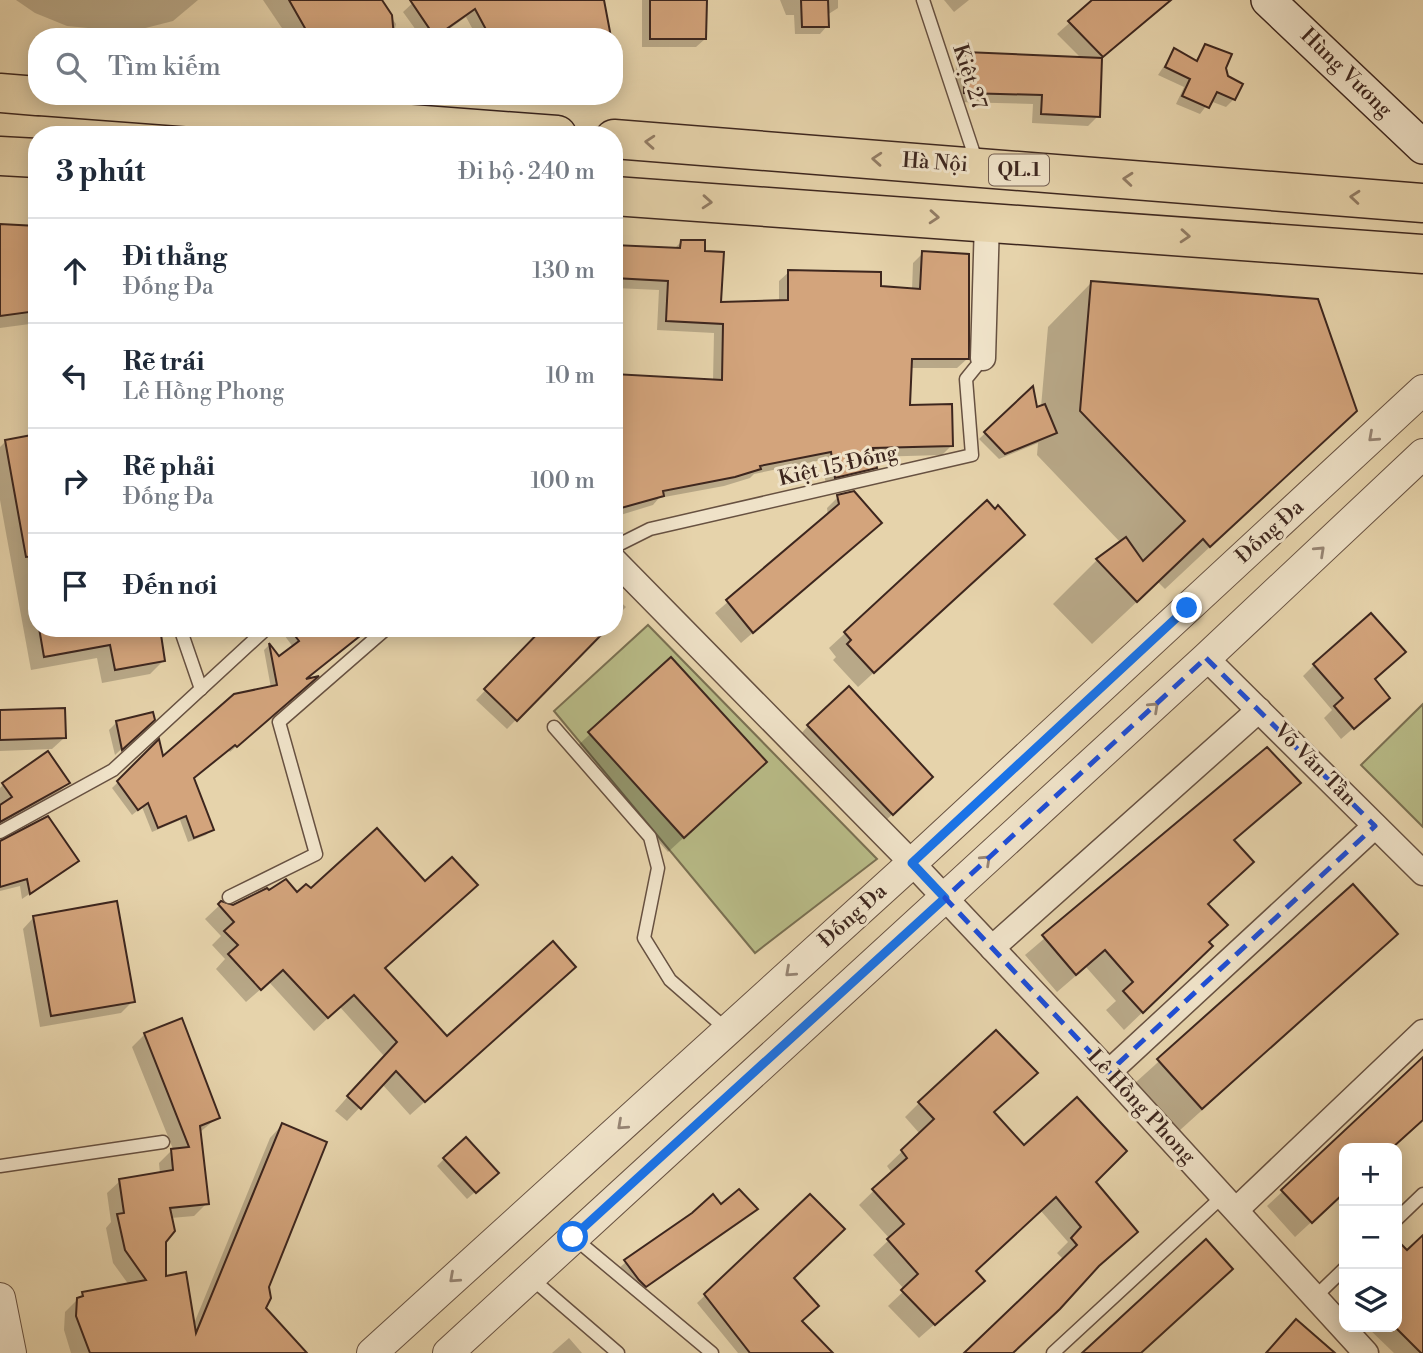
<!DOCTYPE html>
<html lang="vi">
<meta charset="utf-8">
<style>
:root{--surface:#fff;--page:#f2f2f3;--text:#1f2937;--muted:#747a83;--line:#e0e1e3}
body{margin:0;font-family:"Libre Bodoni",serif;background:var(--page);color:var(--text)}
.controls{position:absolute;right:21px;bottom:21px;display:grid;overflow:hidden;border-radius:14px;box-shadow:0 4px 18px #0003}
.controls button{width:63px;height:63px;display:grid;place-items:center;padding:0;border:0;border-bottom:2px solid var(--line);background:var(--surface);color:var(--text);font:35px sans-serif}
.stop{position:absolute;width:21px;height:21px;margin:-16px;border:5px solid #1a73e8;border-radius:50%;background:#fff}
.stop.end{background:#1a73e8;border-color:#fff;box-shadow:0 2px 7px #0008}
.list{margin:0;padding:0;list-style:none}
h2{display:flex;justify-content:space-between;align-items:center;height:91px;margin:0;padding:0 28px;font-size:30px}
h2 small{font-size:23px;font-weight:400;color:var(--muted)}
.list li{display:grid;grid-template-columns:46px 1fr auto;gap:21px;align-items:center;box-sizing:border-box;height:105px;padding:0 28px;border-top:2px solid var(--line)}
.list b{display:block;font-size:26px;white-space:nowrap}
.list p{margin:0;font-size:23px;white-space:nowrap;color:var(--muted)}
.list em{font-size:23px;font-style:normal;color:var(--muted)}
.icon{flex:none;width:38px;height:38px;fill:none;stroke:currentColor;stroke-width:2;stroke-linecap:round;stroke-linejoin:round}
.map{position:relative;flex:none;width:1423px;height:1353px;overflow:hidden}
.search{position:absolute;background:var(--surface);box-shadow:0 4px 18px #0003;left:28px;top:28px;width:595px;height:77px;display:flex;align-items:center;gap:18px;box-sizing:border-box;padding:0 24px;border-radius:28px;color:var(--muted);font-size:26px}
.panel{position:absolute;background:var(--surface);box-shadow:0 4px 18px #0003;left:28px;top:126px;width:595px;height:511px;border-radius:28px}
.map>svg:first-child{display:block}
.green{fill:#b8bb87;stroke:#7a7052;stroke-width:2}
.shadow{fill:#0003}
.building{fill:#d3a47c;stroke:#3d261e;stroke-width:2}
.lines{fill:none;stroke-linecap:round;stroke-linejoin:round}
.service-casing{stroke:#675141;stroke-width:15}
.minor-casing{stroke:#675141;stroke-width:27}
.tertiary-casing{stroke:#675141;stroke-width:32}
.secondary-casing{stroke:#3d261e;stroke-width:36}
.primary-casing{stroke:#3d261e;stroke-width:41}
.service{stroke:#efe2c8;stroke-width:12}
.minor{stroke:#efe2c8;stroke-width:24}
.tertiary{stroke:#efe2c8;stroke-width:30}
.secondary{stroke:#efe2c8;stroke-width:33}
.primary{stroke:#e6d3ab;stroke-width:38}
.oneway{stroke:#927c64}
.oneway2{stroke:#968473}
.route{stroke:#1a73e8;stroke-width:9}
.marked{fill:none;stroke:#1d4ed8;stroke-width:5;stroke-dasharray:14 9;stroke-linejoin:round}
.labels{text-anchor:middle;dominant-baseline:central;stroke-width:6;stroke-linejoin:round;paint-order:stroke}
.shield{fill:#efe2c8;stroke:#725e51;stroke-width:2}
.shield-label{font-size:19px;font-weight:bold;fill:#3d261e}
.street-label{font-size:21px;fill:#3d261e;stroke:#efe2c8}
</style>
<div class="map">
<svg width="1423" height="1353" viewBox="0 0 1423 1353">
<rect width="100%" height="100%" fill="#e6d3ab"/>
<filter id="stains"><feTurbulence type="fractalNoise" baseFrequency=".00286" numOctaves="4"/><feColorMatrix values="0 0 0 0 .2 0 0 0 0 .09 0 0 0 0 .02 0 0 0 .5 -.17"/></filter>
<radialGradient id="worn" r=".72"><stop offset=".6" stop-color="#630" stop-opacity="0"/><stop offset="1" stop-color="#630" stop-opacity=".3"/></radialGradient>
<g class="green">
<polygon points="648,625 877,859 755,953 554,711"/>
<polygon points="1423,704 1423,827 1361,765"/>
</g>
<g class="shadow">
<polygon points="16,0 198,0 173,21 130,32 67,26 35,13"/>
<polygon points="263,0 379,0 396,24 393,37 288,37"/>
<polygon points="416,0 605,0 603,1 609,37 477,37 466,17 438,37 421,37 403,12"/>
<polygon points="642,0 705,0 705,39 696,47 642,47"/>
<polygon points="780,0 838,0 838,8 827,15 827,26 820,34 795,34 794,15 786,15"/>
<polygon points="944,0 969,0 954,12"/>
<polygon points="1095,0 1170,0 1100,58 1098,116 1088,126 1032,123 1033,104 955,102 956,64 966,54 1082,59 1057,34"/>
<polygon points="1206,46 1224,68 1234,99 1226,107 1210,101 1200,114 1176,104 1184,87 1158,75 1174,51 1195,61"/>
<polygon points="0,226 37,228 37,323 0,328"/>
<polygon points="681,242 703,252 719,304 779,302 779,281 789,272 879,288 912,290 913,263 923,253 967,359 957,368 910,368 908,407 951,446 942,455 873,457 875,467 865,477 826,486 822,460 754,474 750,478 724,486 659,498 653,505 614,517 614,376 713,381 714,333 657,330 659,290 615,288 614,298 614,247 673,250"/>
<polygon points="1091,283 1355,411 1165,589 1158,582 1092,644 1053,604 1097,560 1121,543 1037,455 1038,443 999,459 979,439 1032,389 1035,409 1041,407 1048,327"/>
<polygon points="37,436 37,628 169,628 159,634 163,661 150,674 102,683 97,658 31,670 0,500 0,447 5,442"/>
<polygon points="838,497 868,534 741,643 715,613 828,516 827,508"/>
<polygon points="987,503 1008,550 858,687 833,660 836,657 829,648"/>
<polygon points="614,596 626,607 614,619"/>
<polygon points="279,628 372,628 301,681 314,679 230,752 228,749 192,779 212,829 206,835 188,842 180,820 152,832 142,807 132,815 112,788 158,743 162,759 271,688 264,650 269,645 279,658 293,647"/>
<polygon points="463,628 475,628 468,634"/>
<polygon points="545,628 605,628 507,729 476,700"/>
<polygon points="671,659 749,778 668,852 574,749"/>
<polygon points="1314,665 1373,680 1388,698 1341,739 1324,718 1332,710 1303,676"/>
<polygon points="0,711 64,738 52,749 0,751"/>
<polygon points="117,722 145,727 115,755 109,730"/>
<polygon points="808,726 931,777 880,826 797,738"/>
<polygon points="1267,749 1299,783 1233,841 1206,905 1208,943 1193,964 1124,1030 1106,1010 1116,1001 1086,967 1057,992 1025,955"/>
<polygon points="68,783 58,793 0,825 0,788 3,785"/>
<polygon points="0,841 5,841 77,861 22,899 20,886 0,891"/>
<polygon points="1353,886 1373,956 1179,1131 1135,1083"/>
<polygon points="297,894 383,968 447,1039 560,981 410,1115 382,1084 347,1121 335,1111 384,1056 340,1007 314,1031 269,982 246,1002 216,969 225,959 212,945 221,936 205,919 222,903 232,907"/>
<polygon points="34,917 133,1001 121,1013 40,1027 23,929"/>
<polygon points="145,1034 218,1117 199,1133 207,1203 194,1216 171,1218 164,1242 164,1278 193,1326 270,1138 282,1125 264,1308 301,1353 71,1353 64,1330 65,1312 83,1294 129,1285 113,1263 106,1228 111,1222 107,1193 120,1181 160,1174 159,1163 173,1149 132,1047"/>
<polygon points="1423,1060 1423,1118 1391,1148 1344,1148 1344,1192 1295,1237 1267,1206"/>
<polygon points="919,1103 992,1113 1024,1148 1093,1182 1136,1232 1088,1275 1011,1353 966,1353 1064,1260 1057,1253 1068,1242 1041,1211 974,1272 968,1295 919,1338 888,1306 905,1290 873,1255 890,1239 859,1205 892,1173 887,1166 920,1134 905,1117"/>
<polygon points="444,1159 489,1180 467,1199 437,1166"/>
<polygon points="810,1196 792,1278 800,1322 831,1353 738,1353 697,1303"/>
<polygon points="721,1207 755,1209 638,1293 618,1269 626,1262"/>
<polygon points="1423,1237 1423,1353 1394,1353 1367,1327 1397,1327 1397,1261"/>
<polygon points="569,1338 582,1353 552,1353"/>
</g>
<g class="building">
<polygon points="289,0 382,0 392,15 394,37 310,37"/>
<polygon points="410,0 604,0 611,37 490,37 475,9 435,37"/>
<polygon points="650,0 707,0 706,39 650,39"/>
<polygon points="801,0 828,0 829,27 802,27"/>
<polygon points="1092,0 1171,0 1103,57 1068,21"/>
<polygon points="1205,44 1232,54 1226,68 1228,76 1243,84 1235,100 1217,92 1209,108 1182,96 1190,79 1165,67 1174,48 1197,61"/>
<polygon points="965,52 1102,58 1100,117 1041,114 1042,95 964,93"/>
<polygon points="0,224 37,226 37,311 0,316"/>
<polygon points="681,240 705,240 705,251 724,252 721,302 788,300 788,270 881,272 881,286 920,289 922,251 969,254 969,359 912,359 910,405 952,404 953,446 873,448 877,468 835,478 831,452 760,466 761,469 735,477 663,491 664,496 614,510 614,374 722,380 723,324 666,321 668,281 614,278 614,245 680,248"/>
<polygon points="1091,281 1318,299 1357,411 1210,547 1203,539 1137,602 1096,559 1126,537 1143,561 1185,521 1080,411"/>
<polygon points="1033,386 1037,407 1045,404 1057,433 1005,454 984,432"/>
<polygon points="37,434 37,556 26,557 5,440"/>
<polygon points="854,491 882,523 753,633 726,600 839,504 837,495"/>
<polygon points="987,500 995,509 998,505 1025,535 874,673 847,644 851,640 844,632"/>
<polygon points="1371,613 1406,652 1375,679 1390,698 1354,729 1334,706 1343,698 1313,664"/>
<polygon points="39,628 160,628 165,661 115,670 110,645 44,657"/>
<polygon points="289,628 370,628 306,679 319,676 237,747 235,745 194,778 214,830 194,838 186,816 158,828 148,803 138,810 117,781 159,739 163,756 234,694 277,685 269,643 279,656 299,641"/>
<polygon points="543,628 608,628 517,721 484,689"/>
<polygon points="671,657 767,762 684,838 588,732"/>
<polygon points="849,686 933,777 893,815 807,725"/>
<polygon points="65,708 66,738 0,740 0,710"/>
<polygon points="153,712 155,720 122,750 116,721"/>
<polygon points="1267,747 1301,783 1234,840 1254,862 1208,904 1228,925 1209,942 1213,946 1143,1013 1123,991 1133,982 1105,950 1076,975 1042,935"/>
<polygon points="48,751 70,783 0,822 0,805 12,797 2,783"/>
<polygon points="48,816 79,861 30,894 27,879 0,887 0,841"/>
<polygon points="377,828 425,881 452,857 478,885 385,968 447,1036 553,941 576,967 425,1102 396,1071 361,1109 347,1096 397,1042 354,995 328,1018 283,970 261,990 228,954 238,945 224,931 234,922 218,904 221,901 233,905 267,888 269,890 286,879 297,892 306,884 311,888"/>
<polygon points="1353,884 1398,934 1202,1109 1157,1059"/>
<polygon points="117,901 135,1002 51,1016 33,916"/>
<polygon points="182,1018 220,1118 200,1126 209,1204 170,1208 175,1231 166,1242 166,1276 186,1272 196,1333 282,1123 327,1142 269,1287 271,1298 266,1308 307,1353 90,1353 76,1316 77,1298 83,1296 82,1292 146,1280 125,1250 117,1214 124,1213 119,1179 173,1170 171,1149 189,1147 144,1033"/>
<polygon points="996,1030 1038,1073 994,1112 1024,1145 1077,1097 1127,1151 1096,1182 1138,1232 1099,1266 1060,1309 1013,1353 964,1353 1077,1245 1071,1238 1081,1227 1056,1197 976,1271 985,1281 935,1325 901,1290 918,1274 887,1239 904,1224 872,1189 907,1158 901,1150 934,1119 918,1102"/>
<polygon points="1423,1057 1423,1120 1392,1148 1344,1148 1344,1193 1312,1223 1281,1190"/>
<polygon points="466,1137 499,1173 476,1193 443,1158"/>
<polygon points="739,1189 758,1209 646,1287 639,1280 624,1260 692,1213 713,1194 721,1204"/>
<polygon points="810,1194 845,1229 794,1278 819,1306 802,1321 833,1353 750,1353 704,1294"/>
<polygon points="1423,1235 1423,1353 1421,1353 1397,1329 1397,1240 1407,1250"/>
<polygon points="1206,1239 1233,1269 1141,1353 1082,1353"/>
<polygon points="1296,1319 1335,1353 1266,1353"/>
</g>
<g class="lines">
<defs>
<g id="service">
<polyline points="923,0 977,163"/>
<polyline points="614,547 650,529 972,455 966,379 983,358"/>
<polyline points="180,628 201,689"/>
<polyline points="554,727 650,837 658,868 644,938 670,980 726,1029"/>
<polyline points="0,832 113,770 267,628"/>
<polyline points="229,897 316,854 279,722 387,628"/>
<polyline points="0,1166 163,1142"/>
<polyline points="1397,1219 1423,1194"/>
<polyline points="573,1237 712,1353"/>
<polyline points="531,1278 618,1353"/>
<polyline points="1315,1297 1344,1269"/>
<polyline points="1053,1353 1223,1196"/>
</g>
<g id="minor">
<polyline points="983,358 987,221"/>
<polyline points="614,560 912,863 1109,1072 1366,1353"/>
<polyline points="1206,658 1423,873"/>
<polyline points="992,948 1259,710"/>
<polyline points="1109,1072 1375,826"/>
<polyline points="1236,1210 1423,1032"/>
</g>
<g id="tertiary">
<polyline points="0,1298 11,1353"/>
<polyline points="372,1353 912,863 1423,390"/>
<polyline points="448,1353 1206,658 1423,454"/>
</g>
<polyline id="secondary" points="1268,0 1423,147"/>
<g id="primary">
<polyline points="0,93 37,96"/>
<polyline points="40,96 557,135"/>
<polyline points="614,139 1423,203"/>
<polyline points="0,156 37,158"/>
<polyline points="614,196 1423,254"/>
</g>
</defs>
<use href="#service" class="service-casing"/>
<use href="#minor" class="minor-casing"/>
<use href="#tertiary" class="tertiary-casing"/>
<use href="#secondary" class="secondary-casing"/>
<use href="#primary" class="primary-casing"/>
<use href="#service" class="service"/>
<use href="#minor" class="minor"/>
<use href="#tertiary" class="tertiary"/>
<use href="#secondary" class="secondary"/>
<use href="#primary" class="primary"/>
</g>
<defs><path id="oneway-chevron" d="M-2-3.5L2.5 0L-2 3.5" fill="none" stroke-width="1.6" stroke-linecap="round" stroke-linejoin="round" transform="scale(1.75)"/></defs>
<g class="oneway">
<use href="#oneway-chevron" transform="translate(650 142) rotate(-176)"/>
<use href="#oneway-chevron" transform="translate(877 159) rotate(-176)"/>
<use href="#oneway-chevron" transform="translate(1128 179) rotate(-175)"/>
<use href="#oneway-chevron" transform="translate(1355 197) rotate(-175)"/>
<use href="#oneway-chevron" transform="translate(707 202) rotate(4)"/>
<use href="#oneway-chevron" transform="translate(934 217) rotate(4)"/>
<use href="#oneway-chevron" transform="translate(1185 236) rotate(4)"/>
</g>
<g class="oneway2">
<use href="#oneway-chevron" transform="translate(1373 437) rotate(138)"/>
<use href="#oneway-chevron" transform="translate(1320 551) rotate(-43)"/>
<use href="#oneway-chevron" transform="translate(1154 707) rotate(-43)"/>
<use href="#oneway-chevron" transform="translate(986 860) rotate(-43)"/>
<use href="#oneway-chevron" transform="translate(790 972) rotate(138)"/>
<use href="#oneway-chevron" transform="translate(622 1125) rotate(138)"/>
<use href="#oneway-chevron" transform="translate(454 1278) rotate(138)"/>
</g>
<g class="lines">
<polyline class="route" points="573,1237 945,898 912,863 1187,608"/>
</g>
<path class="marked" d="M1206 658 1375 826 1109 1072 945 898Z"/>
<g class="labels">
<rect class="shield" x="989" y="154.5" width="60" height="31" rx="5"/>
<g class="shield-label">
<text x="1019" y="170">QL.1</text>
</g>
<g class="street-label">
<text transform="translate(1346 73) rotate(44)">Hùng Vương</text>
<text transform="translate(969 77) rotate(72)">Kiệt 27</text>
<text transform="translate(935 163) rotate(4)">Hà Nội</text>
<text transform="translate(838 466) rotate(-13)">Kiệt 15 Đống</text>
<text transform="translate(1270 532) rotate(-42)">Đống Đa</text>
<text transform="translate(1315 765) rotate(45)">Võ Văn Tần</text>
<text transform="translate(853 916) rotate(-42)">Đống Đa</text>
<text transform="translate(1141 1107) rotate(47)">Lê Hồng Phong</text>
</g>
</g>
<rect width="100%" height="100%" filter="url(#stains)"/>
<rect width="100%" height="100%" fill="url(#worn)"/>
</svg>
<div class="controls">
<button>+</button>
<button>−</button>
<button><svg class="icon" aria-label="layers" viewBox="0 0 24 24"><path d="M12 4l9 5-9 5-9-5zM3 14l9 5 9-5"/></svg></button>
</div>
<div class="stop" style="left:573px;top:1237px"></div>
<div class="stop end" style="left:1187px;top:608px"></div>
<div class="search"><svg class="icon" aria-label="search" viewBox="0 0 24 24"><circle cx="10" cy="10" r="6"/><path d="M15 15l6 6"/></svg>Tìm kiếm</div>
<section class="panel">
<h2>3 phút<small>Đi bộ · 240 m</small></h2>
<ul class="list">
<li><svg class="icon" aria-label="ahead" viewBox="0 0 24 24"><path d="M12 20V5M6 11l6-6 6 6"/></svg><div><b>Đi thẳng</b><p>Đống Đa</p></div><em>130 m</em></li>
<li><svg class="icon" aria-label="left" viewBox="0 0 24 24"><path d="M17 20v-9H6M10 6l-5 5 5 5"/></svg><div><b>Rẽ trái</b><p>Lê Hồng Phong</p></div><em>10 m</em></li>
<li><svg class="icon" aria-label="right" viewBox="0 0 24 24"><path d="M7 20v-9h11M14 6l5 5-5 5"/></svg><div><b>Rẽ phải</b><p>Đống Đa</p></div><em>100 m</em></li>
<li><svg class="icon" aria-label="arrive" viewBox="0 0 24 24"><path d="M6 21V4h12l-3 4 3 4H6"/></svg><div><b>Đến nơi</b></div></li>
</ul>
</section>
</div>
